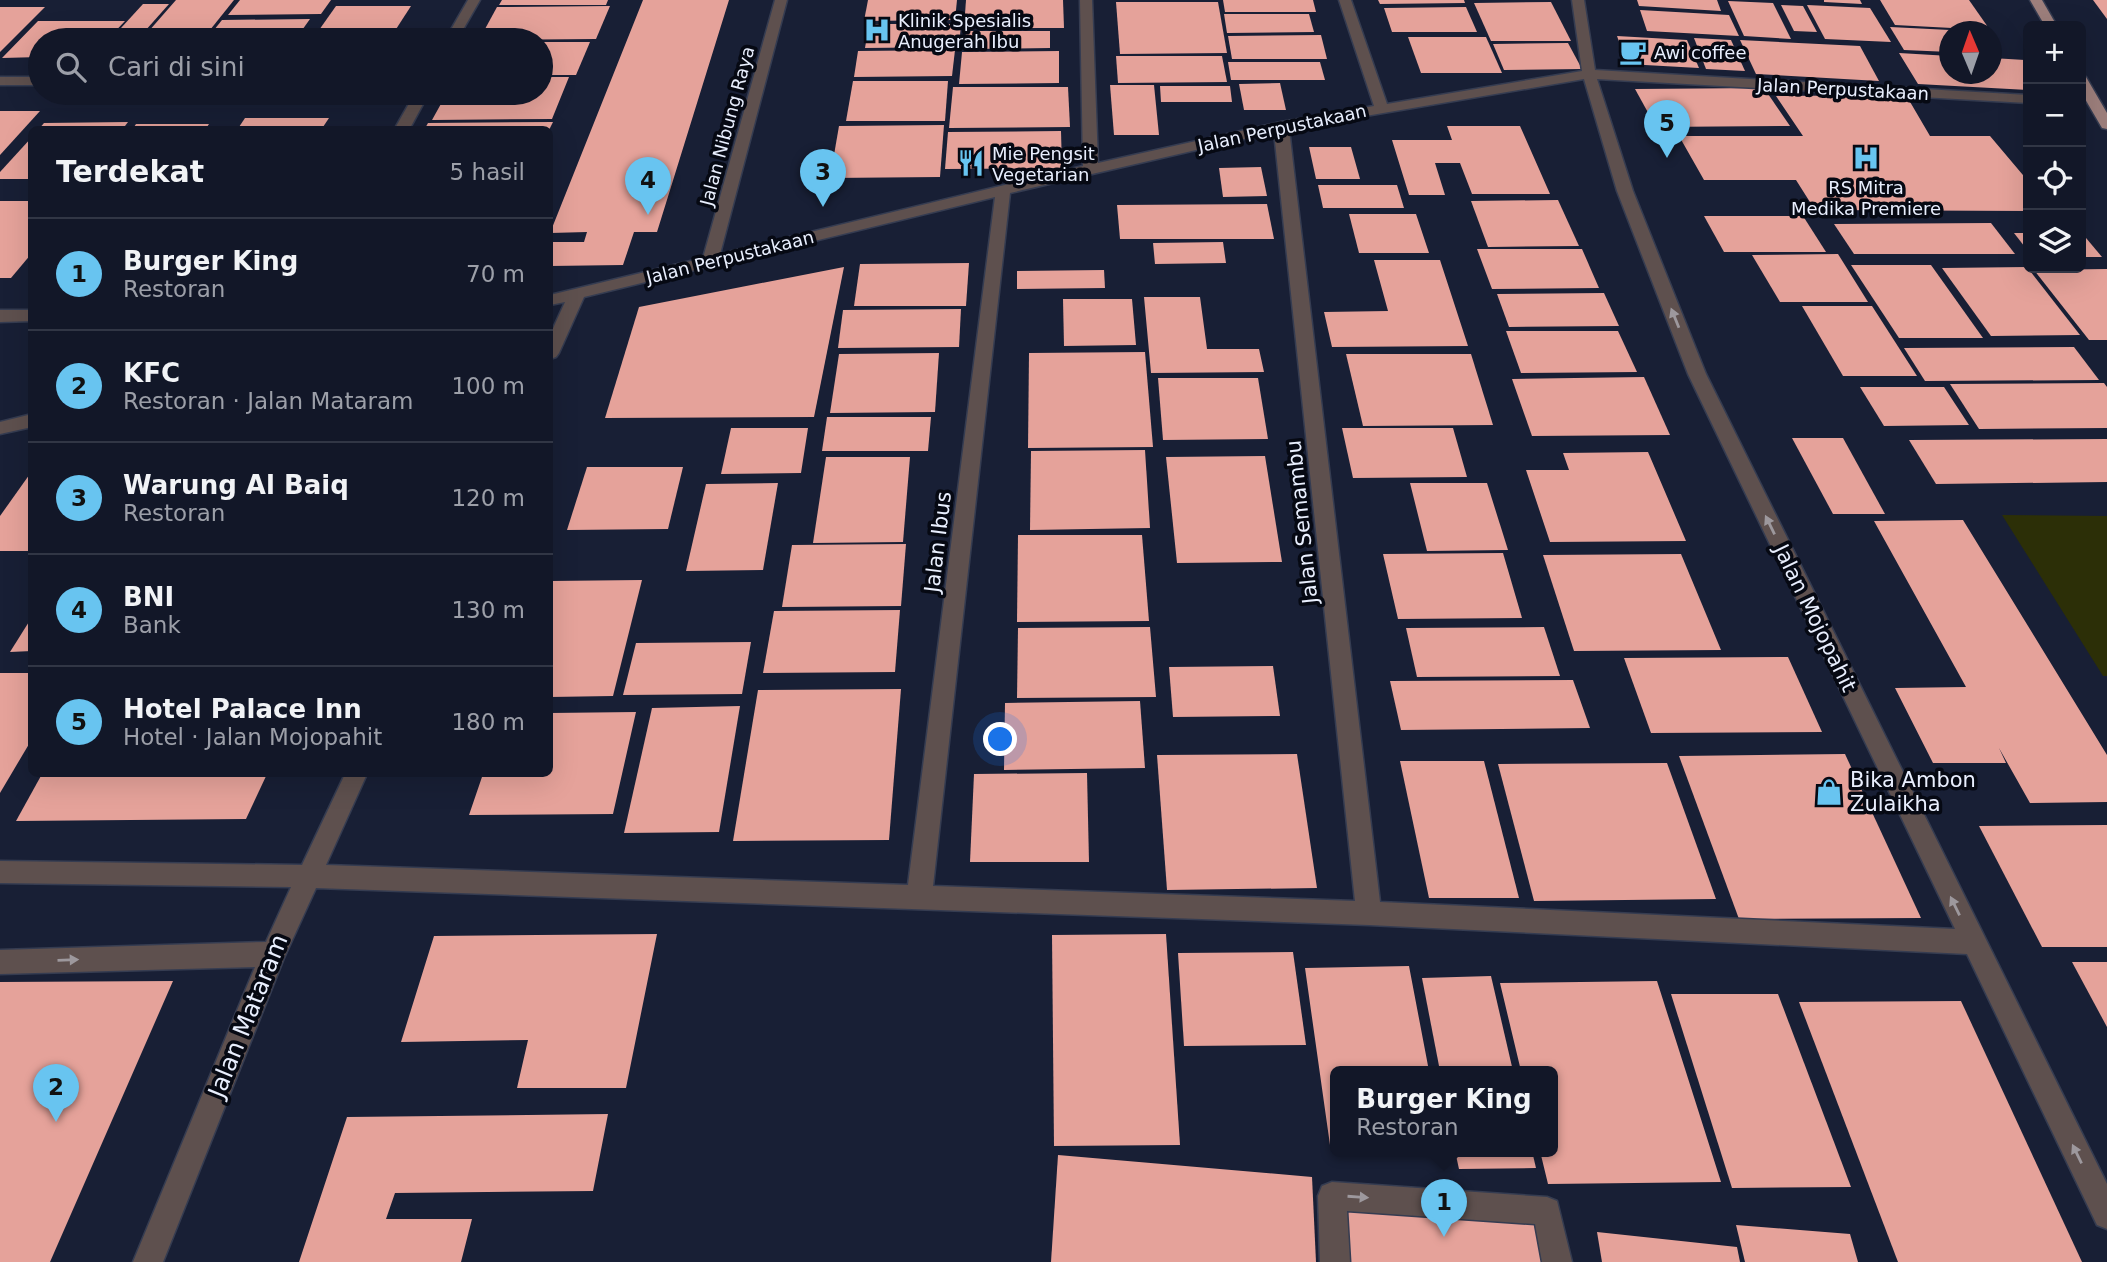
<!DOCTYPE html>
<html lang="id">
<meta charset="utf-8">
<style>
:root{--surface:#121728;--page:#1f2434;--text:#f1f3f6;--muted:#9c9fa8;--line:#313645;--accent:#68c4f0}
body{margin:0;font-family:"DejaVu Sans",sans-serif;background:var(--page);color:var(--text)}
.controls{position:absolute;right:21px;top:21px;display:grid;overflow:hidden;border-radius:10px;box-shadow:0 7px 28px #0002}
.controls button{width:63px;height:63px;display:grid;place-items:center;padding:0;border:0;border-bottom:2px solid var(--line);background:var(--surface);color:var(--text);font:35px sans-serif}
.compass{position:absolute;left:1939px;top:21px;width:63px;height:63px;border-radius:50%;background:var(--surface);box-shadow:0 7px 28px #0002;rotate:358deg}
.you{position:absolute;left:1001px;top:740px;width:24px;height:24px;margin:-18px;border:5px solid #fff;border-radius:50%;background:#1a73e8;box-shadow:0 0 0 10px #1a73e833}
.badge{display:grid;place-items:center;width:46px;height:46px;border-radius:50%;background:var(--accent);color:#111;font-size:23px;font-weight:700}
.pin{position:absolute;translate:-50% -58px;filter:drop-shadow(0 2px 4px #0008)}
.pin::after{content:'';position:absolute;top:37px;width:24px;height:21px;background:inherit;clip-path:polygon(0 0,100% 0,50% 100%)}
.popup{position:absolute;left:1330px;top:1066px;width:228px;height:91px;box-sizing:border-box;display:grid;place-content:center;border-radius:10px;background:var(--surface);filter:drop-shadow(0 2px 5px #0005);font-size:23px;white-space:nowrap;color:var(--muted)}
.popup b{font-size:26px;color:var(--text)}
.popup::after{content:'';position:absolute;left:50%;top:100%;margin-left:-14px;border:14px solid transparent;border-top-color:var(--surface)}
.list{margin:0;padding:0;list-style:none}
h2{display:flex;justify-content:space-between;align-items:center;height:91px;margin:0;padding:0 28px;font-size:30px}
h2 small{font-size:23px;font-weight:400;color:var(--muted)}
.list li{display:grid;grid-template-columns:46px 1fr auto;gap:21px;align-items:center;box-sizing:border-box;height:112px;padding:0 28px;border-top:2px solid var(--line)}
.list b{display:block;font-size:26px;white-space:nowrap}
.list p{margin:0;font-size:23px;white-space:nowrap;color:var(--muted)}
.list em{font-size:23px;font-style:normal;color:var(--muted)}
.icon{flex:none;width:38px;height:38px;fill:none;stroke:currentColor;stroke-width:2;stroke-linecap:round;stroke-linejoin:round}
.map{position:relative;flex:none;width:2107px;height:1262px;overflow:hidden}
.search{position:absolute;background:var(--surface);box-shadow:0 7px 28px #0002;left:28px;top:28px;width:525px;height:77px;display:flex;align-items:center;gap:18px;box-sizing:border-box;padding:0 24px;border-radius:38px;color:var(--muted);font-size:26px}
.panel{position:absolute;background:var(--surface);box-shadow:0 7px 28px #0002;left:28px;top:126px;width:525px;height:651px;border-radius:10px}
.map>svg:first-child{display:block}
.green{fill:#2c2f07}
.building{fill:#e5a29a}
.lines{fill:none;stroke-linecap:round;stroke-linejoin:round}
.minor-casing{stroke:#353c51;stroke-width:3}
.major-casing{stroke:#353c51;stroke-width:3}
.minor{fill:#5e504e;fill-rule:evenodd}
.major{fill:#9d7f7c;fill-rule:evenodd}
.oneway{fill:#9d989d}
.labels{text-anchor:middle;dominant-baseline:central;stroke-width:7;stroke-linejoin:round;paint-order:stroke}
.far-poi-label{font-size:18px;fill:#e9effe;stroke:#060913;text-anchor:start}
.far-street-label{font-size:18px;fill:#e9effe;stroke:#060913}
.street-label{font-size:21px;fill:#e9effe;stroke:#060913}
.poi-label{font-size:21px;fill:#e9effe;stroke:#060913;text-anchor:start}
.near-street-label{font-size:24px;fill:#e9effe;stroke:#060913}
</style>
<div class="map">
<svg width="2107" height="1262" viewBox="0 0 2107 1262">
<rect width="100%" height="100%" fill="#181f35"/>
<polygon class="green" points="2002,515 2107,516 2107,676 2103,676"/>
<g class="building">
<polygon points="176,0 234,0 202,40 141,40"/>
<polygon points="240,0 331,0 321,14 228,15"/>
<polygon points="502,0 608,0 606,5 499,5"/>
<polygon points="643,0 729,0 657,232 634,232 623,265 550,266 550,242 584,242 587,232 550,233"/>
<polygon points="868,0 957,0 955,20 864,21"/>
<polygon points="966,0 1063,0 1064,28 964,28"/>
<polygon points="1223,0 1313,0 1316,12 1225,12"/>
<polygon points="1378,0 1464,0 1465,3 1380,4"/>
<polygon points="1637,0 1717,0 1721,11 1639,6"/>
<polygon points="1824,0 1860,0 1862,4 1824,2"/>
<polygon points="1880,0 1969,0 1990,30 1895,25"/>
<polygon points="2093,0 2107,0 2107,19"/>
<polygon points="1728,1 1773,3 1791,39 1744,36"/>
<polygon points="1116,2 1218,2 1227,53 1120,54"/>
<polygon points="1551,2 1571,41 1491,41 1474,3"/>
<polygon points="143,4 169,4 137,40 110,40"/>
<polygon points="1781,5 1803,6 1817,32 1794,31"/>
<polygon points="1807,5 1870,8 1891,42 1825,39"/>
<polygon points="336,6 411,6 389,40 312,40"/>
<polygon points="610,6 596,39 479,40 497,7"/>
<polygon points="0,7 45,7 0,52"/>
<polygon points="1466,7 1477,32 1392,32 1384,8"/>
<polygon points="1640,10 1729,15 1739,36 1647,31"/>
<polygon points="1224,14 1309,14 1314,32 1227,33"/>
<polygon points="310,19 295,40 206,40 222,20"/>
<polygon points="38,21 125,21 107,40 40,40 40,57 2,58"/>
<polygon points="869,24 961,24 959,47 865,48"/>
<polygon points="1890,27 1950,30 1950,52 1904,50"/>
<polygon points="966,31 1050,31 1050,48 965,49"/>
<polygon points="1321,35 1327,59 1232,59 1228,36"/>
<polygon points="1617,36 1687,40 1699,68 1627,64"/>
<polygon points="1408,37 1486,37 1502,73 1421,73"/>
<polygon points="1694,38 1731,40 1745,71 1706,69"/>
<polygon points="1740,40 1860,46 1879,81 1756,74"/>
<polygon points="541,42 590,42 576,75 541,75"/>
<polygon points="1568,43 1582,69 1504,70 1493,44"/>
<polygon points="955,50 952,76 854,77 858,51"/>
<polygon points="1059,51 1059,83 959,84 962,52"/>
<polygon points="1899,53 1950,56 1950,74 1992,74 1992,58 2025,60 2028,65 2028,90 1918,84"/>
<polygon points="1116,56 1222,56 1227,82 1118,83"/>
<polygon points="1228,62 1320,62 1325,80 1231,80"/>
<polygon points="541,77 569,77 552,119 432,120 447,93 541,93"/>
<polygon points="853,81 948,81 945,121 846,121"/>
<polygon points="1280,83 1286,110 1244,110 1239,84"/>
<polygon points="1110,85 1154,85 1159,135 1114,135"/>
<polygon points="1160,86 1230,86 1232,102 1161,102"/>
<polygon points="953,87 1068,87 1070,127 949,128"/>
<polygon points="1764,88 1790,126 1656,127 1635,89"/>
<polygon points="1906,95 1930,136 1990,136 2028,181 2028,211 1815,210 1796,180 1704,180 1679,136 1803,136 1776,96"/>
<polygon points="0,111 40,111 0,155"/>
<polygon points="245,118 329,118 321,130 237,130"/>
<polygon points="128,122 122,130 38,130 44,123"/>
<polygon points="553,122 549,130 424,130 428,123"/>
<polygon points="136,124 209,124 205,130 132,130"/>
<polygon points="944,125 940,177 830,178 839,126"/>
<polygon points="1447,126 1520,126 1550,194 1472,194 1460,163 1435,163 1445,195 1409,195 1392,140 1452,140"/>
<polygon points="1061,131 1062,168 945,169 948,132"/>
<polygon points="32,137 32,179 0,179 0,172"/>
<polygon points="1309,147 1351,147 1360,179 1316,179"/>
<polygon points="1261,167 1267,196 1223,197 1219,168"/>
<polygon points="1318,185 1397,185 1404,208 1323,208"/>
<polygon points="1558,200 1579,246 1488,247 1471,201"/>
<polygon points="0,201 32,201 32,253 11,278 0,278"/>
<polygon points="1267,204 1274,239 1120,239 1117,205"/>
<polygon points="1349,214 1416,214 1429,253 1359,253"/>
<polygon points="1704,216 1803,216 1826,252 1724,252"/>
<polygon points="1991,223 2015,254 1854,254 1834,224"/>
<polygon points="2081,232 2102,257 2081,257"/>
<polygon points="2014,233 2028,233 2028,251"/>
<polygon points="1223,242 1226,263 1155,264 1153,243"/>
<polygon points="1477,249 1582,249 1599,288 1492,289"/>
<polygon points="1838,254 1868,302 1780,302 1752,255"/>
<polygon points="1374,260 1440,260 1468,346 1332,347 1324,312 1388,311"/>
<polygon points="969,263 966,306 854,306 860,264"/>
<polygon points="1851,265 1931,265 1983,338 1899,338"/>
<polygon points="844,267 814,417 605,418 639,307"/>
<polygon points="2027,267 2080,335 1991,336 1942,268"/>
<polygon points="2107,269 2107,340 2089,340 2034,270"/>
<polygon points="1104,270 1105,288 1017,289 1017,271"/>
<polygon points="1604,293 1619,326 1509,327 1497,294"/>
<polygon points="1144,297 1200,297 1207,349 1259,349 1264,372 1151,373"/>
<polygon points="1063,299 1132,299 1136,345 1064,346"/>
<polygon points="1802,306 1872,306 1917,376 1843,376"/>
<polygon points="961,309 959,347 838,348 843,310"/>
<polygon points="1506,331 1618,331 1637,372 1521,373"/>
<polygon points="2074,347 2099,380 1925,381 1904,348"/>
<polygon points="1145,352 1153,447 1028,448 1029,353"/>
<polygon points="939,353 935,412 830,413 839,354"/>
<polygon points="1346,354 1471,354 1493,425 1363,426"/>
<polygon points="1644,377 1670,435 1532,436 1512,379"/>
<polygon points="1158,378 1258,378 1268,439 1163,440"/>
<polygon points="2104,383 2107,387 2107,428 1979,429 1950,384"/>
<polygon points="1860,387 1944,387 1969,425 1884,426"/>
<polygon points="827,417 931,417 928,451 822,451"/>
<polygon points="731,428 808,428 801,473 721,474"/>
<polygon points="1342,428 1453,428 1467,477 1353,478"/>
<polygon points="1792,438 1843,438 1885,514 1833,514"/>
<polygon points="2107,439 2107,482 1936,484 1909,440"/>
<polygon points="1145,450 1150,528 1030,530 1031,451"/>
<polygon points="1648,452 1686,541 1550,542 1526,470 1569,470 1563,453"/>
<polygon points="1265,456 1282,562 1177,563 1166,457"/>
<polygon points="826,457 910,457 903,542 813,543"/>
<polygon points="587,467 683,467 668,529 567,530"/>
<polygon points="32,471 32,551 0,551 0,516"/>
<polygon points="778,483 763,570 686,571 706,484"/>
<polygon points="1410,483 1487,483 1508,550 1427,551"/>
<polygon points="1963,520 2107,755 2107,802 2030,803 1999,748 2006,763 1933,763 1895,688 1966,687 1874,521"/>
<polygon points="1018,535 1142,535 1149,621 1017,622"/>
<polygon points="906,544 901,606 782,607 792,545"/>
<polygon points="1503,553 1522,618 1398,619 1383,554"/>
<polygon points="1681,554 1721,650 1574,651 1543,555"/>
<polygon points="642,580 613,696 550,697 550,581"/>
<polygon points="900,610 895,672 763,673 774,611"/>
<polygon points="32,617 32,651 10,652"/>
<polygon points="1150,627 1156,697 1017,698 1018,628"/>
<polygon points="1544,627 1560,676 1417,677 1406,628"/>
<polygon points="751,642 742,694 623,695 636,643"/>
<polygon points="1788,657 1822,732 1651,733 1624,658"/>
<polygon points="1273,666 1280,716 1173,717 1169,667"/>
<polygon points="0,673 32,673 32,739 0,793"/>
<polygon points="1573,680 1590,728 1401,730 1390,681"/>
<polygon points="901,689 889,840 733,841 758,690"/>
<polygon points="1140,701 1145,768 1004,770 1005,703"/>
<polygon points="740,706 719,832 624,833 652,708"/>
<polygon points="636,712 613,814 469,815 483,774 550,774 550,713"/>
<polygon points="1297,754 1317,888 1167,890 1157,755"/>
<polygon points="1845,754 1921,918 1739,919 1679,756"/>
<polygon points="1400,761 1484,761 1519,898 1429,898"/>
<polygon points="1667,763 1716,899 1534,901 1498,764"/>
<polygon points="1087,773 1089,862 970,862 974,774"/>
<polygon points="42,774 267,774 246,819 16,821"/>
<polygon points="2107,825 2107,947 2042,947 1979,826"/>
<polygon points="657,934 626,1088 517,1088 528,1040 401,1042 434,936"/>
<polygon points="1166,934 1180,1145 1054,1146 1052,935"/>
<polygon points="1293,952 1306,1045 1184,1046 1178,953"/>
<polygon points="2072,962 2107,962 2107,1027"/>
<polygon points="1409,966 1429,1071 1336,1071 1336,1145 1330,1145 1305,968"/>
<polygon points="1491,976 1513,1071 1440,1071 1422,978"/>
<polygon points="173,981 50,1262 0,1262 0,982"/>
<polygon points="1657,981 1721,1182 1548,1184 1540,1151 1552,1151 1552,1071 1521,1071 1500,983"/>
<polygon points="1671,994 1778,994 1851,1187 1732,1188"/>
<polygon points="1961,1001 2082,1262 1898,1262 1799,1002"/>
<polygon points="608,1114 593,1191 395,1193 386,1219 472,1219 461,1262 299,1262 347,1117"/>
<polygon points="1455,1151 1532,1151 1536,1168 1459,1169"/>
<polygon points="1058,1155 1312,1177 1316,1262 1051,1262"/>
<polygon points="1335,1198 1546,1212 1554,1262 1339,1262"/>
<polygon points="1736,1225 1850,1234 1858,1262 1745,1262"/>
<polygon points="1597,1232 1737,1247 1740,1262 1602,1262"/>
</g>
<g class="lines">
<defs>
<g id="minor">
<polygon points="468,0 480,0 457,40 445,40"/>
<path d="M775 0H787L720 254 1083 166 1080 0H1092L1098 163 1281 122 1374 106 1339 0H1351L1387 104 1582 71 1572 0H1584L1595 70 2028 95V103L1597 79 1633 191 1706 374 2107 1184V1229L2097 1225 1967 954 1369 925 316 888 284 958 163 1262H133L255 967 0 974V950L266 942 291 887 0 883V861L302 865 345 774H367L326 865 908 885 995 197 584 297 559 353 556 357 550 359V335L565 302 550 305V295L703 258ZM1584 79 1617 191 1688 374 1955 929 1380 902 1289 129ZM1274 132 1355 901 933 886 1010 193Z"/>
<rect x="0" y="77" width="40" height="8"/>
<polygon points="415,93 429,93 409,130 394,130"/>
<polygon points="0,310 32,310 32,321 0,322"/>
<polygon points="32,414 32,427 0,434 0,422"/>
<polygon points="1332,1182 1547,1197 1557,1201 1572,1262 1542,1262 1535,1224 1347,1211 1350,1262 1320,1262 1318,1196 1322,1186"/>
</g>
<g id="major">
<polygon points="2030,0 2042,0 2057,26 2045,26"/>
<polygon points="2081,76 2086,77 2107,113 2107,129 2102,128 2081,92"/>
</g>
</defs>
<use href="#minor" class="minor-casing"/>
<use href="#major" class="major-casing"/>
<use href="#minor" class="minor"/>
<use href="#major" class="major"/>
</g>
<defs><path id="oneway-solid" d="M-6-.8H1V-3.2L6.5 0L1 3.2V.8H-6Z" transform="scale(1.75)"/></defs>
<g class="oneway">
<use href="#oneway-solid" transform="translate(1675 318) rotate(-112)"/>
<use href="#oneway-solid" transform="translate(1770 525) rotate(-116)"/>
<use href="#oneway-solid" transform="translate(1955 906) rotate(-116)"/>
<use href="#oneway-solid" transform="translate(68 960) rotate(-2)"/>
<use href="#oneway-solid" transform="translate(2077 1154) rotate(-116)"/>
<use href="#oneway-solid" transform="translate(1358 1197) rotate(4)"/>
</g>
<defs>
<symbol id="hospital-bare" viewBox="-9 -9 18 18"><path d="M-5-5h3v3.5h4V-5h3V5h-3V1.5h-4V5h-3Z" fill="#68c4f0" stroke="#060913" stroke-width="2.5" paint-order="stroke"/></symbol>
<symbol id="cafe-bare" viewBox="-9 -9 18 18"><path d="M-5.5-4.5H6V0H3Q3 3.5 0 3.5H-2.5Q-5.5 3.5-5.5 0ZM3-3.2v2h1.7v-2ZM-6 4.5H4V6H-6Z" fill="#68c4f0" stroke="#060913" stroke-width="2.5" paint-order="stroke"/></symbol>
<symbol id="restaurant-bare" viewBox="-9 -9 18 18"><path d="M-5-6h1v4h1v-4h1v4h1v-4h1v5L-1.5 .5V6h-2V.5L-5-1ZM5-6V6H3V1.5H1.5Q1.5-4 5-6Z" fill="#68c4f0" stroke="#060913" stroke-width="2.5" paint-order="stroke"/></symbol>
<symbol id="shop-bare" viewBox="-9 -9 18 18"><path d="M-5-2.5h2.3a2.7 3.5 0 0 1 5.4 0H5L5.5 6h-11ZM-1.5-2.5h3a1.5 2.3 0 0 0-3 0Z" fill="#68c4f0" stroke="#060913" stroke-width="2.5" paint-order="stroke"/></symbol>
</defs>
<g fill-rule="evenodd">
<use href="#hospital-bare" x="858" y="11" width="38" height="38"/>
<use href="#cafe-bare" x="1614" y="33" width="38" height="38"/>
<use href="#hospital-bare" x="1847" y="139" width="38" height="38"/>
<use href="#restaurant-bare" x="952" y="144" width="38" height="38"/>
<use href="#shop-bare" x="1810" y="773" width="38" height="38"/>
</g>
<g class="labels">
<g class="far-poi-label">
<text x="898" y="20">Klinik Spesialis<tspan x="898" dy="21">Anugerah Ibu</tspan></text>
<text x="1654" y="52">Awi coffee</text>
<text x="992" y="153">Mie Pengsit<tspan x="992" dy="21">Vegetarian</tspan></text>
<text x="1866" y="187" text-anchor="middle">RS Mitra<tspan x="1866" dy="21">Medika Premiere</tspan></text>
</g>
<g class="far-street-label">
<text transform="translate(1843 89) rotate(3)">Jalan Perpustakaan</text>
<text transform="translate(727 126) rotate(-75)">Jalan Nibung Raya</text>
<text transform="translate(1282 128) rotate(-12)">Jalan Perpustakaan</text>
<text transform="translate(730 257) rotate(-14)">Jalan Perpustakaan</text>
</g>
<g class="street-label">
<text transform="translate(1302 522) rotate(-96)">Jalan Semambu</text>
<text transform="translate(938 542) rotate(-83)">Jalan Ibus</text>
<text transform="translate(1815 618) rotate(64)">Jalan Mojopahit</text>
</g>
<g class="poi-label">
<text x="1850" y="780">Bika Ambon<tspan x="1850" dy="24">Zulaikha</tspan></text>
</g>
<g class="near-street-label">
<text transform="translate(248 1016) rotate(-68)">Jalan Mataram</text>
</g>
</g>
</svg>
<div class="controls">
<button>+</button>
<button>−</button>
<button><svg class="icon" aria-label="locate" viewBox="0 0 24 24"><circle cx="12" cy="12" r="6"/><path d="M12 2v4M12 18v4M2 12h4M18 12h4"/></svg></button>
<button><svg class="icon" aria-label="layers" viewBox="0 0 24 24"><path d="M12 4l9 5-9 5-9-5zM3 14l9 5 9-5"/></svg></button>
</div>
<svg class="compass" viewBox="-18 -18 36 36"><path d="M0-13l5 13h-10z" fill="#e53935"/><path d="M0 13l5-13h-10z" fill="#9c9fa8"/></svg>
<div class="you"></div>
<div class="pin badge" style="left:1444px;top:1237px">1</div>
<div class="popup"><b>Burger King</b>Restoran</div>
<div class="pin badge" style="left:56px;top:1122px">2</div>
<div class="pin badge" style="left:823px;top:207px">3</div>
<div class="pin badge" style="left:648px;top:215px">4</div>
<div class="pin badge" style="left:1667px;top:158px">5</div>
<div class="search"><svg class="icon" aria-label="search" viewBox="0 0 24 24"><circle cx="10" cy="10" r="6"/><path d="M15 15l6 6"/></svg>Cari di sini</div>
<section class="panel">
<h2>Terdekat<small>5 hasil</small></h2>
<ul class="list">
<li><span class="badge">1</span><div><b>Burger King</b><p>Restoran</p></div><em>70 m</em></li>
<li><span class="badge">2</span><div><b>KFC</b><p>Restoran · Jalan Mataram</p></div><em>100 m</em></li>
<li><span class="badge">3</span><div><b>Warung Al Baiq</b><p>Restoran</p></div><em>120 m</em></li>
<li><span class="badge">4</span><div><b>BNI</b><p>Bank</p></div><em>130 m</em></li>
<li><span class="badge">5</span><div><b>Hotel Palace Inn</b><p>Hotel · Jalan Mojopahit</p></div><em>180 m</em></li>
</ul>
</section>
</div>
